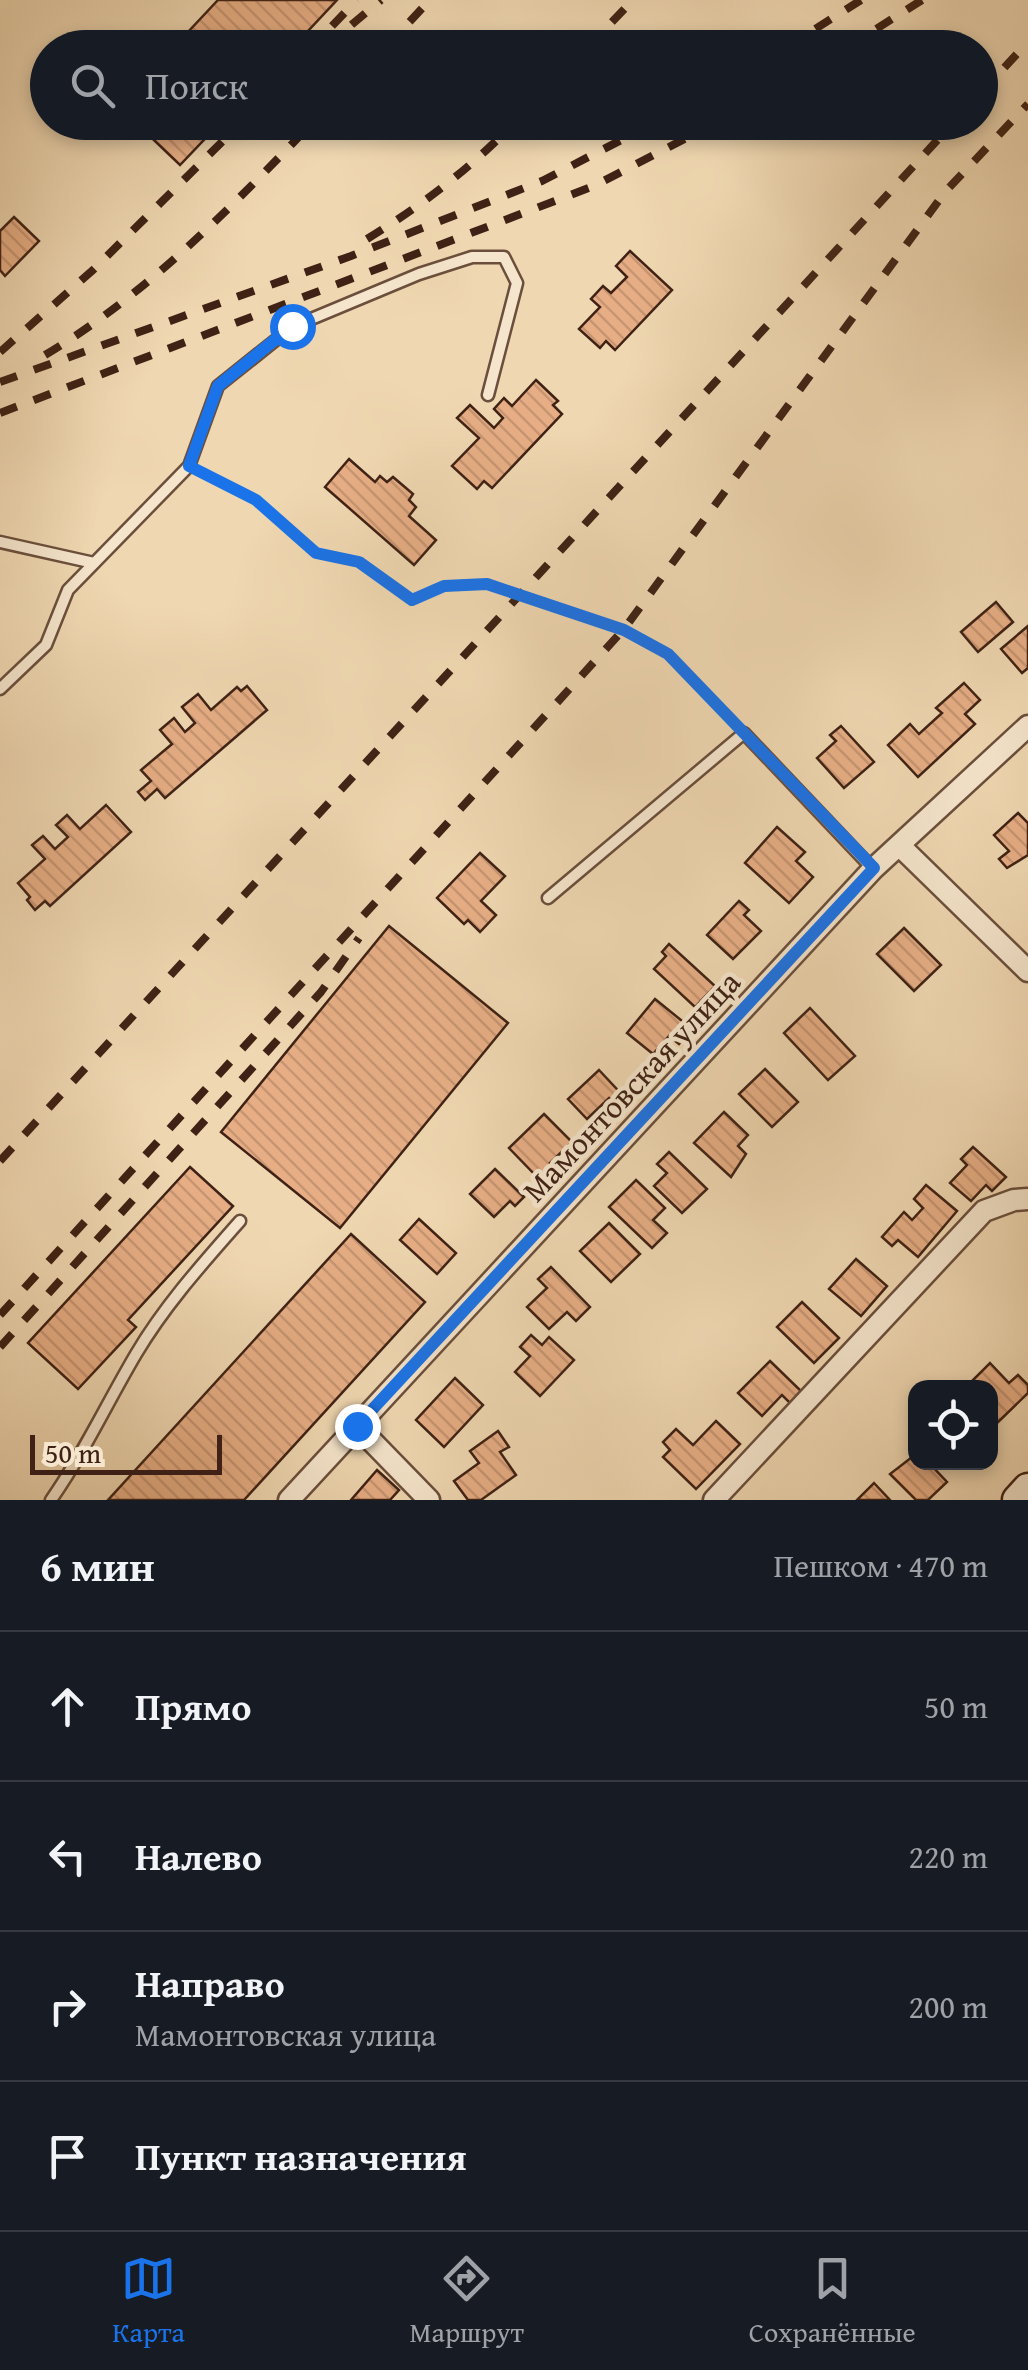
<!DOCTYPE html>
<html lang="ru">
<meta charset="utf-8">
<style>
:root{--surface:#171b24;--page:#242831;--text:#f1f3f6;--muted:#9ea1a6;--line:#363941;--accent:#1a73e8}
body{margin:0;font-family:"Gentium Book Plus",serif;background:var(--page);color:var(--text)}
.controls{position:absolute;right:30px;bottom:30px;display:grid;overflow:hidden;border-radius:20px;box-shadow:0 5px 15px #0003}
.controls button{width:90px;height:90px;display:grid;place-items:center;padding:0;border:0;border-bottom:2px solid var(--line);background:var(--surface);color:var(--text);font:50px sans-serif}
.scale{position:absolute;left:30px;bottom:25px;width:192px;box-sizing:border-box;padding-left:10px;border:5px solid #3f2215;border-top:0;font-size:28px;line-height:35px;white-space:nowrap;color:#3f2215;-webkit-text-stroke:8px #f5e5cc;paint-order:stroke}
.stop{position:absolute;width:30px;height:30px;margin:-22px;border:8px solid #1a73e8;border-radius:50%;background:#fff}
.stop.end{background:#1a73e8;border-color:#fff;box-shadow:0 2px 10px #0008}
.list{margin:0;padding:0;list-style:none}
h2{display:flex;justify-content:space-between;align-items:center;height:130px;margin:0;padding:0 40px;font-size:42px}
h2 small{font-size:32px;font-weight:400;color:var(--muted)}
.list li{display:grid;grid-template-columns:65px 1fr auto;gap:30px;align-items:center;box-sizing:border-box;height:150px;padding:0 40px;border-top:2px solid var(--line)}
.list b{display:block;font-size:38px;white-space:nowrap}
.list p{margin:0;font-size:32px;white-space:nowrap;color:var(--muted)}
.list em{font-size:32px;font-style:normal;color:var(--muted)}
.icon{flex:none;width:55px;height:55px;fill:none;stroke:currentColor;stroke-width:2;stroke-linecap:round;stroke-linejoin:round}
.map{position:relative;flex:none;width:1028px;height:1500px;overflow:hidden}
.search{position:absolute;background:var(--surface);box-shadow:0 5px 15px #0003;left:30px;right:30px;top:30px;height:110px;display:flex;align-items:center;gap:25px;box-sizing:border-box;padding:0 35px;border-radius:55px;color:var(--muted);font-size:38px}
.sheet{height:730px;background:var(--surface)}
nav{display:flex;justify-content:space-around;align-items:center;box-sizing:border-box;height:140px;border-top:2px solid var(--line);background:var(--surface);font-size:28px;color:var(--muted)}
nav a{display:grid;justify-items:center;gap:5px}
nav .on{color:var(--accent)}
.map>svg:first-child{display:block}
.building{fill:url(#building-back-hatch);stroke:#3f2215;stroke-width:2.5}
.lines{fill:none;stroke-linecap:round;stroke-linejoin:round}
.service-casing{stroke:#6b4f3c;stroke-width:15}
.minor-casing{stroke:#6b4f3c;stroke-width:25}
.secondary-casing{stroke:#3f2215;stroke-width:35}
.path{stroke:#3f2215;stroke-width:5;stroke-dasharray:2.5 5;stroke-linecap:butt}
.service{stroke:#f5e5cc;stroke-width:10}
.minor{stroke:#f5e5cc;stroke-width:20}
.secondary{stroke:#f5e5cc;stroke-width:30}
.rail{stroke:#3f2215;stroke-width:8;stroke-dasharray:18 18;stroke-linecap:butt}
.route{stroke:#1a73e8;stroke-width:12}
.labels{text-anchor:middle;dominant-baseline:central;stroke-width:9;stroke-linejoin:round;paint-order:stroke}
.street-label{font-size:32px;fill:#3f2215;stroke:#f5e5cc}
</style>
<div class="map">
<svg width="1028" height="1500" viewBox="0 0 1028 1500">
<defs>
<pattern id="building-back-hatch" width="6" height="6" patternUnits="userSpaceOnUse" patternTransform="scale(2.5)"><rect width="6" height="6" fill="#e7ae85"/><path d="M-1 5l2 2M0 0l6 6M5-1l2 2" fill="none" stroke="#c79572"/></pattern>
</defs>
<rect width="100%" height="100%" fill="#efd7b1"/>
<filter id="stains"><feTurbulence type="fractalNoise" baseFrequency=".002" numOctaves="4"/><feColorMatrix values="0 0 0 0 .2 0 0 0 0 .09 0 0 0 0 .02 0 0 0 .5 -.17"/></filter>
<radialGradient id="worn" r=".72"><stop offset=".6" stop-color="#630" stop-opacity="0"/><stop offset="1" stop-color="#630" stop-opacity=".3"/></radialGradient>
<g class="building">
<polygon points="218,0 337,0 292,48 173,48"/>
<polygon points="135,122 221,122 180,165"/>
<polygon points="14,217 39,241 5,276 0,270 0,231"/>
<polygon points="630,251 672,290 615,350 606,341 600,348 579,329 600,307 591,299 603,286 611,293 627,277 616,266"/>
<polygon points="536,380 558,401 553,405 562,414 492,488 484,481 477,489 452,466 479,438 457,418 470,405 494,428 503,418 494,409 504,398 512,406"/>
<polygon points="349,459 375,482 380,476 387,482 393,477 413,494 409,500 416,507 409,516 436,540 414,565 325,487"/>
<polygon points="996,602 1013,622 978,652 961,632"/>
<polygon points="1028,626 1028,668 1022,673 1001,649"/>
<polygon points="964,683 980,700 965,714 975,724 918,777 888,745 910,724 919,734 942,713 936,708"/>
<polygon points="247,686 267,710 165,798 157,789 145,800 138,792 151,781 141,770 172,744 160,730 174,718 185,732 195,723 182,707 198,694 211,710 237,687 241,691"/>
<polygon points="841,726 874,762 844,788 817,758 836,741 830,735"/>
<polygon points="106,805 131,832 50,906 45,901 35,910 27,900 30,897 18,883 45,859 32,845 43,836 55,849 68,837 56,825 67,815 80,829"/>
<polygon points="1018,813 1028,823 1028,855 1007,868 999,859 1009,851 994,835"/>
<polygon points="777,827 805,852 796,861 813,877 789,903 745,863"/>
<polygon points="480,853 505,876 481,901 496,915 480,932 468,920 464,924 437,898"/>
<polygon points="739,901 749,910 744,915 761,931 733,959 707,935"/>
<polygon points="389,926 508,1023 340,1228 221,1132"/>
<polygon points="904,928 941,965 914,991 877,954"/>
<polygon points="669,944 715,986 695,1007 654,969 666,956 662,952"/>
<polygon points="655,999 692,1029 679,1044 669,1036 653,1054 627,1033"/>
<polygon points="810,1008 855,1056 828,1080 784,1033"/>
<polygon points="765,1069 798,1102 772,1127 739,1094"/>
<polygon points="599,1070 627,1100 618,1108 609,1098 587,1119 568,1099"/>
<polygon points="724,1112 748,1135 738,1146 746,1154 731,1177 694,1143"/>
<polygon points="544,1114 572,1142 550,1163 553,1167 540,1180 509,1148"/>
<polygon points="973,1147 1006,1177 992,1191 986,1185 971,1201 950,1183 967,1165 961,1159"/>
<polygon points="669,1152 707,1189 682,1213 654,1186 667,1173 657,1164"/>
<polygon points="190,1167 233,1206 128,1320 136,1327 78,1389 28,1343"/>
<polygon points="495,1169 524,1197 515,1206 510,1201 494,1217 470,1194"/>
<polygon points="636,1180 665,1208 653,1220 667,1233 652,1248 609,1207"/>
<polygon points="926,1185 957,1211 918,1257 898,1240 892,1246 882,1237 904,1212 912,1220 923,1208 914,1199"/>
<polygon points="419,1219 456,1253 437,1274 400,1240"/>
<polygon points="609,1223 640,1254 611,1282 580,1251"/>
<polygon points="351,1234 425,1302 244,1500 108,1500"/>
<polygon points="856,1259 887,1286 861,1316 829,1289"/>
<polygon points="551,1267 590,1307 576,1321 567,1312 549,1329 527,1307 547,1288 538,1279"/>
<polygon points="802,1302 839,1338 814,1363 777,1327"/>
<polygon points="531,1335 542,1345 549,1337 574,1360 540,1396 515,1372 530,1356 520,1347"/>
<polygon points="770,1361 801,1391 790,1403 782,1395 762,1416 738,1393"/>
<polygon points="990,1363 1009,1383 1018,1375 1028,1385 1028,1393 996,1424 990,1419 990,1388 965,1388"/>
<polygon points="455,1378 483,1405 444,1447 416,1420"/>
<polygon points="716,1421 740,1444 696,1489 663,1457 670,1450 663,1442 676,1429 693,1445"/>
<polygon points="498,1431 509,1447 500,1452 516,1475 481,1500 468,1500 454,1481 479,1463 470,1451"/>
<polygon points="916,1454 916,1462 928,1462 947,1482 928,1500 916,1500 890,1474"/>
<polygon points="377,1470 399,1490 390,1500 351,1500"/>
<polygon points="874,1483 890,1500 857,1500"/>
</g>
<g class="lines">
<defs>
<g id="service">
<polyline points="0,542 94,563"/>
<polyline points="0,689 46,645 68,590 189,466 218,386 292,327 419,274 472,257 504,257 517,283 488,395"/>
<polyline points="548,898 744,733 873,869"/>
<path d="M51 1500C84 1453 107 1403 136 1354 165 1305 203 1263 240 1221"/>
</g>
<g id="minor">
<polyline points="901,847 1028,971"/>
<polyline points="357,1426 429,1500"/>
<polyline points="289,1500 873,869 1028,726"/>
<polyline points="714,1500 984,1211 1014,1200 1028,1199"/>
</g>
<polyline id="secondary" points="1018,1500 1028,1489"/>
</defs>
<use href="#service" class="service-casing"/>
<use href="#minor" class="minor-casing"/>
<use href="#secondary" class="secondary-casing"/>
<polyline class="path" points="202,472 255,500 316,553 359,562 413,599 444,585 487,583 624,629 668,654 732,720"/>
<use href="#service" class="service"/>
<use href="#minor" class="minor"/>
<use href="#secondary" class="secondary"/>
<g class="rail">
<polyline points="332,26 357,0"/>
<polyline points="324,48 381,0"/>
<polyline points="385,48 430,0"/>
<polyline points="587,48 633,0"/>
<polyline points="785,48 861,0"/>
<polyline points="846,48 922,0"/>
<polyline points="980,94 1028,42"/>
<path d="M367 239C421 206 471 168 515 122"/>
<polyline points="0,352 93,270 242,122"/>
<path d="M45 355C146 295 232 207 313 122"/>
<polyline points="0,382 351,256 542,181 656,122"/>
<polyline points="0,413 594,186 717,122"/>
<polyline points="0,1161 954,122"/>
<polyline points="0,1315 624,629 945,192 1028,104"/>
<polyline points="0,1347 321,992 359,938"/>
</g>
</g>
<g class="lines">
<polyline class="route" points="292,326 218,386 189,466 256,500 316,553 359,562 412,600 444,586 487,584 624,630 668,654 874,868 357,1426"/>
</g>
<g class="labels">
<g class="street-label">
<text transform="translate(631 1086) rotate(-47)">Мамонтовская улица</text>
</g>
</g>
<rect width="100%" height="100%" filter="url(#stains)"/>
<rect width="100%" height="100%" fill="url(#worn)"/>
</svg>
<div class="controls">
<button><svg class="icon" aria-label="locate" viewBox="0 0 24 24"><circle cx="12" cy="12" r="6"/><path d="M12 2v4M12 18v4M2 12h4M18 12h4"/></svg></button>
</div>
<div class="scale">50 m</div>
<div class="stop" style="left:292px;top:326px"></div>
<div class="stop end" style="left:357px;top:1426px"></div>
<div class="search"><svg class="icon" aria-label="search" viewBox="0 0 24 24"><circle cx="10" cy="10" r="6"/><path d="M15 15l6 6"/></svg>Поиск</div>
</div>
<section class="sheet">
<h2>6 мин<small>Пешком · 470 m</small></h2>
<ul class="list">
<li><svg class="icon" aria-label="ahead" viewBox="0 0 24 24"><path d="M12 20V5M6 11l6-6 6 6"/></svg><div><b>Прямо</b></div><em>50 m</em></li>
<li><svg class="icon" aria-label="left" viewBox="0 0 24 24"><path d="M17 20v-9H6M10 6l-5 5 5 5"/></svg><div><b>Налево</b></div><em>220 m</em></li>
<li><svg class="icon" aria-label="right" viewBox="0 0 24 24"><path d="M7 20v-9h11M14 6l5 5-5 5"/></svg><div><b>Направо</b><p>Мамонтовская улица</p></div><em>200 m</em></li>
<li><svg class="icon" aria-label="arrive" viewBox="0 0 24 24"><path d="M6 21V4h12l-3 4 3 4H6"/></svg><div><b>Пункт назначения</b></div></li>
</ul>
</section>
<nav>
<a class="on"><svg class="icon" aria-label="map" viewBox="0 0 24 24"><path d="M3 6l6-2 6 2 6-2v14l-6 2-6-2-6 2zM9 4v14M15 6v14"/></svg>Карта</a>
<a><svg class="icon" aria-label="directions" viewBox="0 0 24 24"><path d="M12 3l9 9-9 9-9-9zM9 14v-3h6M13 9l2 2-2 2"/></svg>Маршрут</a>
<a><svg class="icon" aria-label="saved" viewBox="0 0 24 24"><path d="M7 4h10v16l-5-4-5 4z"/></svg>Сохранённые</a>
</nav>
